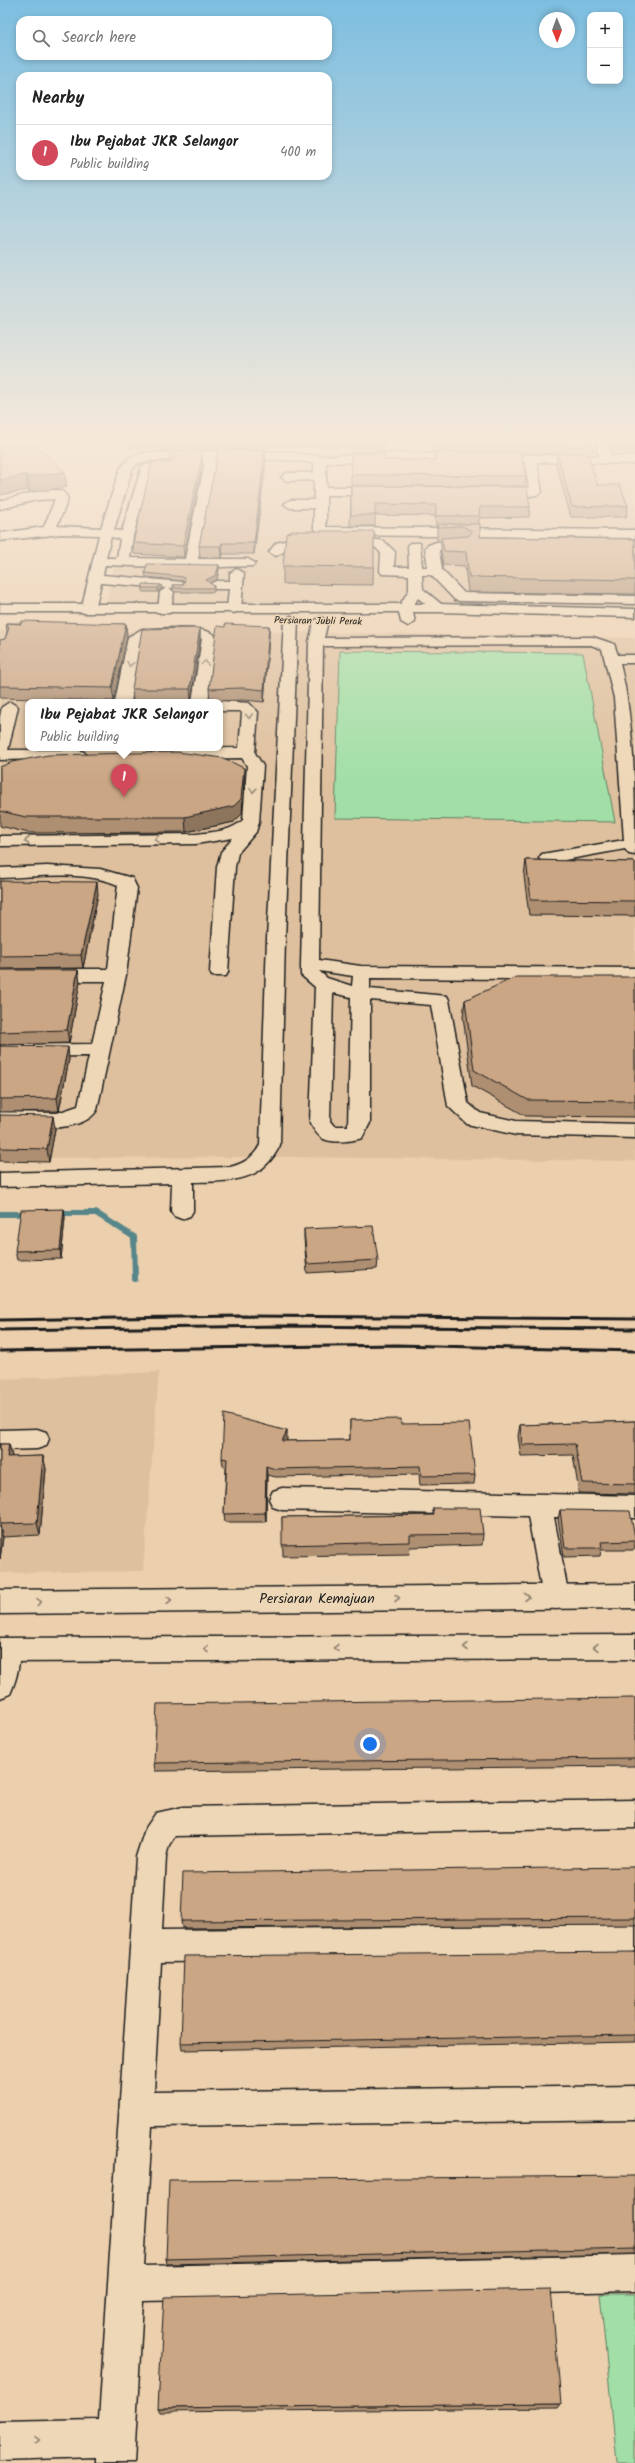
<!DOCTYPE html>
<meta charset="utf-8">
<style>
:root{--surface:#fff;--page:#f2f2f2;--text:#222;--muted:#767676;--line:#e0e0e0;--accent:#d1495b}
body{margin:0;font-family:Kalam,sans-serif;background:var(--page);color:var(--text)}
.controls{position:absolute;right:12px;top:12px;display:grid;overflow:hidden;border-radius:8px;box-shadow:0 2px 6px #0003}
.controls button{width:36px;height:36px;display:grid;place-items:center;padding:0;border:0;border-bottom:1px solid var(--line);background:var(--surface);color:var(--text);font:20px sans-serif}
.compass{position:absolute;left:539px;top:12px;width:36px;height:36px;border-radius:50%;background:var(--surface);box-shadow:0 2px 6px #0003;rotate:179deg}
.you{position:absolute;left:370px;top:1744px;width:14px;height:14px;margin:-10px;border:3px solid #fff;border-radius:50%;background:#1a73e8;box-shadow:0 0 0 6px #1a73e833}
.badge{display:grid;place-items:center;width:26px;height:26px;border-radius:50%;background:var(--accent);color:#fff;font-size:13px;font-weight:700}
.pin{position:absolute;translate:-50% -33px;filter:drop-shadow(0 1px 2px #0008)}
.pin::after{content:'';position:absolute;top:21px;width:14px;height:12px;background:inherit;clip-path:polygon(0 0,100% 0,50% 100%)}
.popup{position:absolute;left:25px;top:699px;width:198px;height:52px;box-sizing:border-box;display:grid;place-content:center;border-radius:8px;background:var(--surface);filter:drop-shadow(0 1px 3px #0005);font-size:13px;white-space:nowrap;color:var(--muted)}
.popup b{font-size:15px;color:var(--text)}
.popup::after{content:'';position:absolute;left:50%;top:100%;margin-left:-8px;border:8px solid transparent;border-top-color:var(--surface)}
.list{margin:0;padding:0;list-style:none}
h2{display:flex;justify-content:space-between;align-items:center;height:52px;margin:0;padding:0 16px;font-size:17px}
h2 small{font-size:13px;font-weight:400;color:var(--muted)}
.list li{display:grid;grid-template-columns:26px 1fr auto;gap:12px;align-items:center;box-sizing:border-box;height:56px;padding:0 16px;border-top:1px solid var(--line)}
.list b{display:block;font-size:15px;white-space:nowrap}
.list p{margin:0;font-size:13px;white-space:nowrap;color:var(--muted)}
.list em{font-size:13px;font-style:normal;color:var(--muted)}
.icon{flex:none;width:22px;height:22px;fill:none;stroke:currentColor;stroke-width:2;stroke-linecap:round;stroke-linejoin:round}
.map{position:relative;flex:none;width:635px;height:2463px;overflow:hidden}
.search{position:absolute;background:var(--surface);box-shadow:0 2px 6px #0003;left:16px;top:16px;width:316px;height:44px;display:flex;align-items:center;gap:10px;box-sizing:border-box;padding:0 14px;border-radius:12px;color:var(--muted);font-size:15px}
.panel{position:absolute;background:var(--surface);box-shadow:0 2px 6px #0003;left:16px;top:72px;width:316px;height:108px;border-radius:12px}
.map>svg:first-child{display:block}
.built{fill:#dec09e;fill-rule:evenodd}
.green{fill:#a1dfa6;stroke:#5e7e61}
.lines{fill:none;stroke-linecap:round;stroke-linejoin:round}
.stream{stroke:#56868a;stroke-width:6}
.minor-casing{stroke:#1c1c1c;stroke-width:3}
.major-casing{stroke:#1c1c1c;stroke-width:3}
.minor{fill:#eed7b7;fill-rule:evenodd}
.major{fill:#eed7b7;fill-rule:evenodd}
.rail{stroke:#1c1c1c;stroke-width:3}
.wall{fill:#ae8f72;stroke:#1c1c1c}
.shaded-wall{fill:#8d745d;stroke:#1c1c1c}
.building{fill:#caa685;stroke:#1c1c1c}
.oneway{stroke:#908371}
.labels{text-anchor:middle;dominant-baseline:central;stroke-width:3;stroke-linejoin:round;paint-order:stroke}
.far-street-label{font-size:10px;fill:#1c1c1c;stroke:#eed7b7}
.near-street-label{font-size:14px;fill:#1c1c1c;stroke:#eed7b7}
</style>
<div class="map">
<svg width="635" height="2463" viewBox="0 0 635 2463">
<rect width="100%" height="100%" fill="#eccfad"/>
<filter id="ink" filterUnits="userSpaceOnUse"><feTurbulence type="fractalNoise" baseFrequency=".025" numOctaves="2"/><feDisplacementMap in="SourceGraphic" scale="8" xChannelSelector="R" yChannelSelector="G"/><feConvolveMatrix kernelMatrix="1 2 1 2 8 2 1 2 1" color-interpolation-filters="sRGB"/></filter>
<g filter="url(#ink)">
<g class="built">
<polygon points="143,463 635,466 635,607 392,603 106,602 136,466"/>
<path d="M0 631 306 632 635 638V1161L284 1157 0 1158ZM28 702H220V748H28Z"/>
<polygon points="159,1372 143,1571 0,1573 0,1379"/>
</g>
<g class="green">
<polygon points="340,651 583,653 615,822 335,818"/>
<polygon points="600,2294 635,2294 635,2463 617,2463"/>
</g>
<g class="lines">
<g class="stream">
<polyline points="55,1213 96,1213 134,1237 135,1279"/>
<polyline points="0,1214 28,1214"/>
</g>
<defs>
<g id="minor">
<path d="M594 438H606L611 456H635V464L537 462 542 492C538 498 496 499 492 493L498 489 529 488 525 462 400 461 326 463V487H382L388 491 382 495H326V527L635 530V538L324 535 314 529V508H290L284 504 290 500H314V480L287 481 281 477 287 473H314V463L287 460 215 459 216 467 198 559H248L255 563 253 566 190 568 105 565 103 575 182 582 184 585 182 588H169L174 592 170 613H160L158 610 160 592 166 588 101 583 95 610 93 613H83L81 610 99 535 61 534 0 541V533L44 527 55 499 37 500 0 509V501C12 498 53 486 63 492 66 494 67 497 68 500L57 526 101 528 120 469 129 458 143 453 209 451 287 452 320 456 400 453 599 456ZM203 459 204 467 185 559 130 558 133 536 151 471H171L177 467C171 459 151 464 142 466L122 531 114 530 132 470 137 464 145 461ZM111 537 120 539 117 558H106Z"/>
<path d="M292 539H372L384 541 395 552 394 567H409L408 546 410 543H420L422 567H428L425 548C431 540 464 537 470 545L468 548 439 550 442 570 464 593 635 596V604L460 601 455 600 431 575H422L423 589 446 608 444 611H434L418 598 412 608 415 622 408 626 401 622 398 608 409 590V575L382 574 380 571 381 553 375 547H292L276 556 269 552 276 543Z"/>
<polygon points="237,569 244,573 241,609 234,613 227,609 229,589 215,589 208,585 215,581 230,581 230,573"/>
<path d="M291 616 298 620 285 939 280 1145C262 1183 231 1181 193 1182V1211L190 1216 182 1219 174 1216 171 1211 172 1183 0 1187V1173L230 1167C243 1164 254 1157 260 1145L267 939 284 620Z"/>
<path d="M321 617 328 621 324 638 593 637 614 644 618 655H635V663H620C635 726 635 790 635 855L629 854 625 849 548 863 542 862 539 858 542 854 624 840 614 698 602 649 591 645 323 646 319 960 361 966 635 968V980L370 978V989L447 996 449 1000 468 1103 480 1113 516 1121 635 1124V1138L516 1135 467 1124 448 1106 431 1005 370 1000V1123L362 1138C353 1141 331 1144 322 1138 317 1135 313 1128 310 1123L315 987 301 975V964L309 642 314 621ZM319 971 353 976 352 986 327 978ZM333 993 351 997 348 1126H334L330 1121Z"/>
<path d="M142 629C158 629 207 624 216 637L208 702H192L202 639 198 637 142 639 131 702H115L128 637Z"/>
<path d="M220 701 249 703 258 712 255 753 263 766 259 822 256 832 238 853 235 867 228 972 226 976H212L210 972 217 867 221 852 233 838 196 844 0 846V836L196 834C212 832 230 832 243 820L247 766 242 758 159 759 151 754 159 749 239 748 242 713 240 711H220V702H218Z"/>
<polygon points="10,702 18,707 8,750 78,750 84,752 86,755 84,758 0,760 0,717 2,707"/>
<path d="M47 866 100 869 132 878 137 888 126 975 97 1110C82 1135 25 1127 0 1126V1112L57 1113 78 1106 89 1056 0 1057V1045L92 1044 106 981H0V969H108L118 885C83 870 38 877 0 878V868Z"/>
<polygon points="37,1429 46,1432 49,1439 46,1446 37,1449 0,1450 0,1430"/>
<polygon points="282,1488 635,1496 635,1518 554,1517 569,1597 565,1605 556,1609 547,1605 543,1597 528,1516 282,1510 273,1507 269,1499 273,1491"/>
<path d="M6 1638 16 1641C23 1656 17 1679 10 1694L0 1698V1640Z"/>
<polygon points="635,1800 635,1828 175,1836 169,1845 166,1857 162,1930 635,1925 635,1957 161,1962 154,2092 635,2086 635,2120 152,2126 144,2266 635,2255 635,2291 143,2301 134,2463 96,2463 96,2457 0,2460 0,2422 99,2420 136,1857 145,1829 156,1813 183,1807"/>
</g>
<g id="major">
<polygon points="0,604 439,604 635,609 635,617 439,612 0,612"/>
<polygon points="635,1584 635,1608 0,1614 0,1590"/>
<polygon points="635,1635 635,1659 0,1662 0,1638"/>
</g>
</defs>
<use href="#minor" class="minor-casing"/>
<use href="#major" class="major-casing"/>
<use href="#minor" class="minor"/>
<use href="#major" class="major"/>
<g class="rail">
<polyline points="0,1320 238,1316 635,1319"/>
<polyline points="0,1330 279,1326 635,1329"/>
<polyline points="0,1351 397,1345 635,1351"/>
</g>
</g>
<g class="wall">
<polygon points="129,438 384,438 384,452 351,453 351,448 343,447 269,446 268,449 157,451 157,448 129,448"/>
<polygon points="431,438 596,438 597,444 596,451 583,452 583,454 597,485 628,506 626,517 571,517 556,464 557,454 521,453 526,476 525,486 351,486 351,453 384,460 434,460 434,452 480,453 432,452"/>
<polygon points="607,438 635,438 635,452 611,452"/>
<polygon points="0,439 67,487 30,492 28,490 0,495"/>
<polygon points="216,450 266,461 254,554 223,554 222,558 200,558 199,546 217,459"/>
<polygon points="169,451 202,456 202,467 184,557 134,554 133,543 171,462 170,462"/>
<polygon points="351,486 530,507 529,517 479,518 479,524 480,537 635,539 635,594 468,592 465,566 443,565 441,551 441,541 437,541 437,527 436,527 435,516 375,515 375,526 350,526"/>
<polygon points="374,531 373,585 283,584 283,566"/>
<polygon points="219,565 219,569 217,580 210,583 214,586 214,592 175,592 173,590 173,585 183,585 184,582 183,581 146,577 145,573"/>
<polygon points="161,585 162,589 158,592 143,592 143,588"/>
<polygon points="6,623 126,624 127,637 114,701 0,698 0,640 5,639 7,632"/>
<polygon points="269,626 269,637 264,702 244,700 210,701 209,689 225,627"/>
<polygon points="200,628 200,640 191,701 133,701 132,689"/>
<polygon points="0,767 244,768 244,783 242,814 234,822 186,832 29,833 0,826"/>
<polygon points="526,860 635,862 635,916 529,915 524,876"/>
<polygon points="0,881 98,894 83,968 0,969"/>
<polygon points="0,970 78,970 80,982 69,1043 0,1045"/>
<polygon points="635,977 635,1117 526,1116 472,1086 463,1016 465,1000"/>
<polygon points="0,1046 69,1059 59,1111 0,1112"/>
<polygon points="0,1115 55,1129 49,1162 0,1161"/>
<polygon points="64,1209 65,1218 61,1259 17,1260 15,1251"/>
<polygon points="304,1229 378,1260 377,1269 307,1273 304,1238"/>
<polygon points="350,1420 401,1424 475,1475 474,1484 420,1485 419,1474 276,1477 267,1475 266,1522 225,1522 224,1514 226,1468 223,1466 222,1458 287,1431 286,1441 350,1440"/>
<polygon points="635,1421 635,1494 579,1493 573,1455 521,1456 518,1436 520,1425"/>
<polygon points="0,1444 9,1444 12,1457 43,1456 46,1469 40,1535 3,1537 0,1559"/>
<polygon points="433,1508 483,1534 482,1545 410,1547 409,1554 283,1556 282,1517 433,1515"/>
<polygon points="560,1510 635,1538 635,1544 634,1550 601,1550 600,1556 564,1557 558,1519"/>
<polygon points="635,1698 635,1766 155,1771 154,1763"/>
<polygon points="635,1867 635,1925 182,1928 181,1921"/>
<polygon points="635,1952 635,2042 182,2050 181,2043"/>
<polygon points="635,2176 635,2254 167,2264 166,2259"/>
<polygon points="561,2404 558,2408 160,2412 158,2408"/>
</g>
<g class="shaded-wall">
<polygon points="269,439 269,446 268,449 267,441"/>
<polygon points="265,451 266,461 254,554 254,543"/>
<polygon points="202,456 202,467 184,557 183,546"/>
<polygon points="65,472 67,487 30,492 28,477"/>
<polygon points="26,475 28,490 0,495 0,480"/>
<polygon points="222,543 223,554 222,558 221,546"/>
<polygon points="219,565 219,569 217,580 207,584 206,580"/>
<polygon points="161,585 162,589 158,592 158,588"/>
<polygon points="126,624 127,637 114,701 112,688"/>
<polygon points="269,626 269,637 264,702 264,690"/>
<polygon points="200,628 200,640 191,701 190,689"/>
<polygon points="244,768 244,783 242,814 234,822 186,832 185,817"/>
<polygon points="97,882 98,894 83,968 81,955"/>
<polygon points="78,970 80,982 69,1043 67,1030"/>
<polygon points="68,1047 69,1059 59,1111 57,1098"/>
<polygon points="53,1116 55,1129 49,1162 47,1149"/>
<polygon points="64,1209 65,1218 61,1259 60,1250"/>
<polygon points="287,1431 287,1440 282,1450 282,1441"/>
<polygon points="9,1444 12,1456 10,1470 7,1457"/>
<polygon points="43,1456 46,1469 40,1535 37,1523"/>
<polygon points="266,1466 267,1475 266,1522 265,1513"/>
<polygon points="0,1526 3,1537 0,1559"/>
</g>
<g class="building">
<polygon points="2,438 29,438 65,472 28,477 26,475 0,480 0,439"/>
<polygon points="129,438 384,438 384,445 351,446 351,441 343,440 269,439 267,441 157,444 157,441 129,441"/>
<polygon points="432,438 596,438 597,444 583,444 584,447 433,445"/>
<polygon points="610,438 635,438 635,444 612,444"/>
<polygon points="201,450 202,456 183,546 133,543 152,462 170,462 177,458 174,453 169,451"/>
<polygon points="216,450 265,451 254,543 222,543 221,546 199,546 217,457"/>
<polygon points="434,452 521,453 526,476 351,475 351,453 384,453 384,460 435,460"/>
<polygon points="557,453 588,454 597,485 620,485 628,506 572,507"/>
<polygon points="351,486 527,487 530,507 480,507 479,516 436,516 436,505 375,504 375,515 351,515"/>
<polygon points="437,524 480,524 480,537 635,539 635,580 469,577 466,552 444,551 441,538 469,536 472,531 462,526 438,527"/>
<polygon points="292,531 374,531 374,567 283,566 286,534"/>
<polygon points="147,564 219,565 216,575 206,580 214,586 213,588 175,588 173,585 183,585 185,580 183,577 145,573"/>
<polygon points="143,584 161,585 158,588 143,588"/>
<polygon points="22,621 126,624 112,688 0,686 0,640 5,639 9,628 6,623 21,624"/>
<polygon points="225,624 269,626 264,690 244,688 209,689 217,626 225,627"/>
<polygon points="200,628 190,689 132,689 142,629"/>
<polygon points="177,752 223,758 244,768 241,799 234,806 185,817 26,817 0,811 0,767 12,762 48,755"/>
<polygon points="526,860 635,862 635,901 531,900"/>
<polygon points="0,881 97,882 81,955 0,956"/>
<polygon points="0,970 78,970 67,1030 0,1032"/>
<polygon points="516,977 635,977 635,1101 528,1100 474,1070 465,1000"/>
<polygon points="0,1046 68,1047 57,1098 0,1099"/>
<polygon points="0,1115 53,1116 47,1149 0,1148"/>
<polygon points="64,1209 60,1250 15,1251 21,1210"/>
<polygon points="373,1226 378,1260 307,1264 304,1229"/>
<polygon points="224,1414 287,1431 282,1441 350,1440 350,1420 401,1419 401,1424 469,1423 475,1475 421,1476 420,1466 275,1469 266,1466 265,1513 224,1514 227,1459 222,1458"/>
<polygon points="635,1421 635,1484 582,1483 575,1444 522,1445 520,1425"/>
<polygon points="0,1444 9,1444 7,1457 43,1456 37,1523 0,1524"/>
<polygon points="433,1508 480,1508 483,1534 410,1535 410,1542 282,1545 282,1517 434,1515"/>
<polygon points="560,1510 630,1511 635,1538 635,1541 601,1542 602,1548 565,1548"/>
<polygon points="635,1698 635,1758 154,1763 157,1704"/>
<polygon points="635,1867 635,1918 181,1921 183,1873"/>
<polygon points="635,1952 635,2035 181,2043 184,1956"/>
<polygon points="635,2176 635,2248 166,2259 169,2180"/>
<polygon points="551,2289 561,2404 158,2408 164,2297"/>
</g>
<defs><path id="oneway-chevron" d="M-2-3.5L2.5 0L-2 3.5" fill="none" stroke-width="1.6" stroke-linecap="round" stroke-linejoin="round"/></defs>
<g class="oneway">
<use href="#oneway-chevron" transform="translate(205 663) rotate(-82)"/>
<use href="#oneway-chevron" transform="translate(130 664) rotate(100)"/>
<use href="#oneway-chevron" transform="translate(249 716) rotate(87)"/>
<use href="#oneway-chevron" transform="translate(253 790) rotate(95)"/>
<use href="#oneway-chevron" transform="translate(157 839) rotate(179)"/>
<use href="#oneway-chevron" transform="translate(27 841) rotate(179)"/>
<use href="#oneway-chevron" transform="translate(527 1597)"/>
<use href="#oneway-chevron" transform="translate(397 1598)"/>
<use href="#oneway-chevron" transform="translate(169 1600)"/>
<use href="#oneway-chevron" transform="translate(39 1602) rotate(-1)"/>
<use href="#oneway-chevron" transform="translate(466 1647) rotate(180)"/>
<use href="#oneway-chevron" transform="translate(596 1647) rotate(180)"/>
<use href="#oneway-chevron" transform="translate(336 1648) rotate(180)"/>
<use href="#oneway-chevron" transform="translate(206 1649) rotate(180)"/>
<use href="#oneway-chevron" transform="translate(37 2440) rotate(-2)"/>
</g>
</g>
<linearGradient id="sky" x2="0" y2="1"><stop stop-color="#7dbee0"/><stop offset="0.56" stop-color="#f6e9da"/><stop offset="1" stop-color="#f6e9da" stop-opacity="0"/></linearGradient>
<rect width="635" height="783" fill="url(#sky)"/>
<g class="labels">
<g class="far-street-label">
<text transform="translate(318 621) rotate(1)">Persiaran Jubli Perak</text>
</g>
<g class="near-street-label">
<text x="317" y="1599">Persiaran Kemajuan</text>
</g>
</g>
</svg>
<div class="controls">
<button>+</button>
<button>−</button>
</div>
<svg class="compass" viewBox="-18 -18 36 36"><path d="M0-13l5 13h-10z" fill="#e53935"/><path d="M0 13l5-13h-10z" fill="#767676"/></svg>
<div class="you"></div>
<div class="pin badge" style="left:124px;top:797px">1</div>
<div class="popup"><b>Ibu Pejabat JKR Selangor</b>Public building</div>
<div class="search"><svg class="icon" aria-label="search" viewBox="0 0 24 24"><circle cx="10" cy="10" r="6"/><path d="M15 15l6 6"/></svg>Search here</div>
<section class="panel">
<h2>Nearby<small></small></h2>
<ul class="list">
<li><span class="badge">1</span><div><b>Ibu Pejabat JKR Selangor</b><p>Public building</p></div><em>400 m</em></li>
</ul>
</section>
</div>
